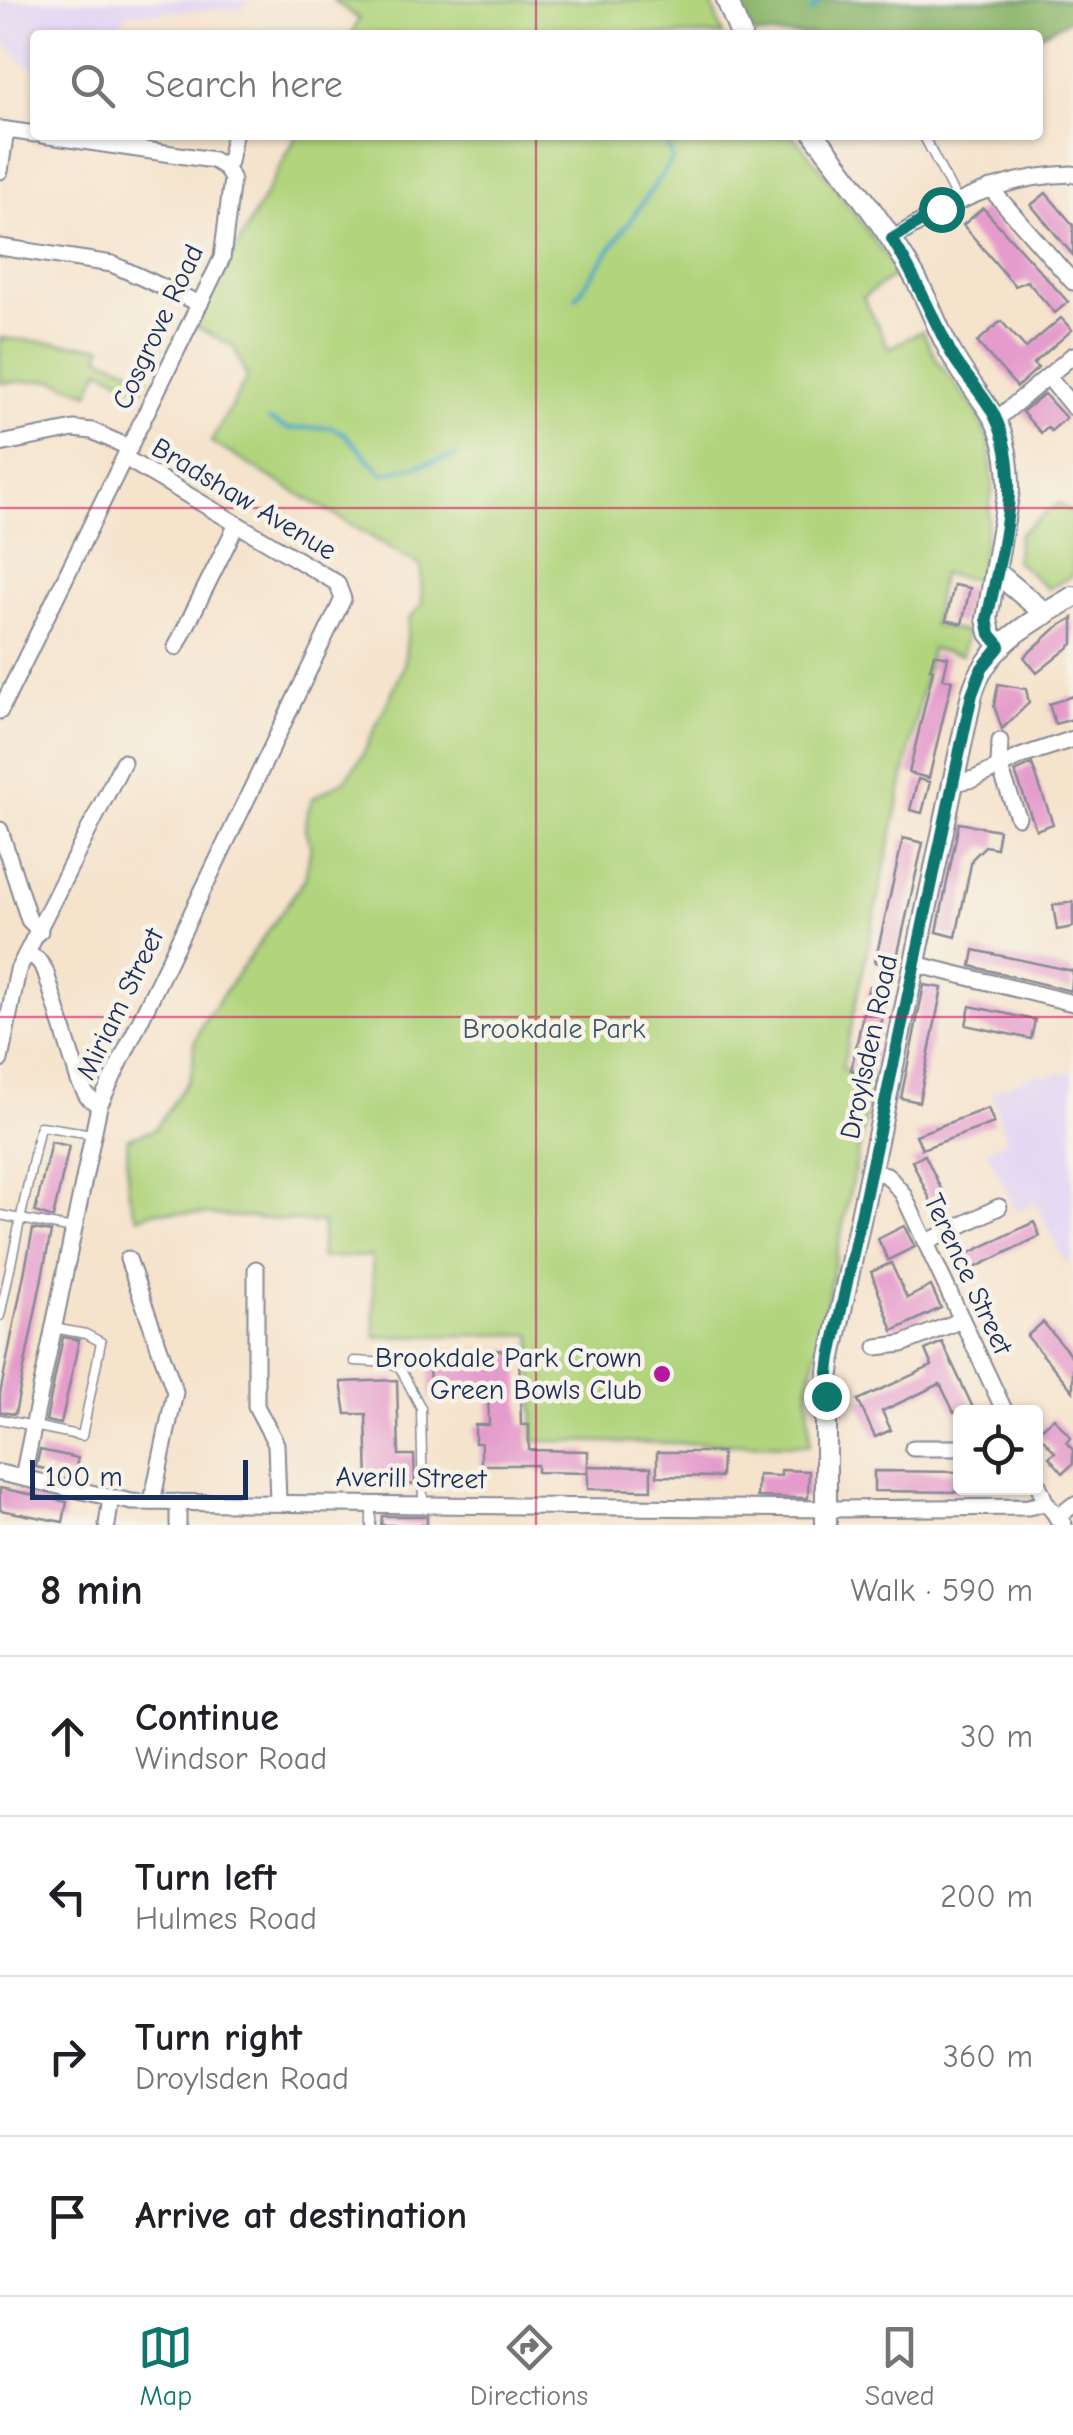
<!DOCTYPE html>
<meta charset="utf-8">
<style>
:root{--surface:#fff;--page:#f6f6f6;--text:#202124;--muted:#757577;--line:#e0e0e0;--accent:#0f766e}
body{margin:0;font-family:"Comic Neue",sans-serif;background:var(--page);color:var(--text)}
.controls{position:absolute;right:30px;bottom:30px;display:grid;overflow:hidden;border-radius:10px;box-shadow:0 2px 8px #0004}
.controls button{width:90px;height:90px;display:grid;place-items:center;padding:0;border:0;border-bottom:2px solid var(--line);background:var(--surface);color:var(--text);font:50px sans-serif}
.scale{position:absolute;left:30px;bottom:25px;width:218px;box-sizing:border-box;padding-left:10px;border:5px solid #1b2f5e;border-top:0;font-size:28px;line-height:35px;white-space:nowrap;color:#1b2f5e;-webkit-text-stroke:8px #f7f3e8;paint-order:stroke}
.stop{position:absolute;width:30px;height:30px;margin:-22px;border:8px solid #0f766e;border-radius:50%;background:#fff}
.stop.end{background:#0f766e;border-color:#fff;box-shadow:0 2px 10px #0008}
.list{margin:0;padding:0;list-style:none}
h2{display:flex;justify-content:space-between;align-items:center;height:130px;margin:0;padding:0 40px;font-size:42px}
h2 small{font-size:32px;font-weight:400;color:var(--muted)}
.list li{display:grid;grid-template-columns:65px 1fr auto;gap:30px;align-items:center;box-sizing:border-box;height:160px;padding:0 40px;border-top:2px solid var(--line)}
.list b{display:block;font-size:38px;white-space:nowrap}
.list p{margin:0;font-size:32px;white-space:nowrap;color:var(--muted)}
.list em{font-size:32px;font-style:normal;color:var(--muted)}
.icon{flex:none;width:55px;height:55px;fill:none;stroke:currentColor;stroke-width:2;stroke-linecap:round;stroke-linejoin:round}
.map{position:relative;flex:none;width:1073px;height:1525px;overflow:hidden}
.search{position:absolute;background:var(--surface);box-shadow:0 2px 8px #0004;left:30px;right:30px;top:30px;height:110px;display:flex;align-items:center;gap:25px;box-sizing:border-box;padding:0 35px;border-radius:10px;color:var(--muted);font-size:38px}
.sheet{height:770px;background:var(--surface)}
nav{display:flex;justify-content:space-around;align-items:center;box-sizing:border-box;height:140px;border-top:2px solid var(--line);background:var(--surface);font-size:28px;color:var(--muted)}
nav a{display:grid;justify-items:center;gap:5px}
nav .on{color:var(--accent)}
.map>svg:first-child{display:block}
.built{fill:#e1d4f4}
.green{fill:#b1d47d;stroke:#66826e;stroke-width:2.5}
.forest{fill:#8cb66c;stroke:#547265;stroke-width:2.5}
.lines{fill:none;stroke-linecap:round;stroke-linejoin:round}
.stream{stroke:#46a7c6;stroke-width:4}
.building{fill:#e59ccc}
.service-casing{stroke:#888995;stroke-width:11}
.minor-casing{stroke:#888995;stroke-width:19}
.tertiary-casing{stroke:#888995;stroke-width:24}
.service{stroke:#fff;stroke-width:8}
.minor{stroke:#fff;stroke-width:15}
.tertiary{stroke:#fff;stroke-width:20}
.route{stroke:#0f766e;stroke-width:12}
.grid{fill:none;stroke:#c2185b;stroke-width:2.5;stroke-opacity:0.55}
.poi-dot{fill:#b5179e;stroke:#f7f3e8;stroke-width:4}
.labels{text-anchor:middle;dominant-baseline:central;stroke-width:9;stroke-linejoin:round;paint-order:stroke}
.street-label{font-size:28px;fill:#1b2f5e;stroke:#f7f3e8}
.park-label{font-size:28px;fill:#405866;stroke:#f7f3e8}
.poi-label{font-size:28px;fill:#1b2f5e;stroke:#f7f3e8;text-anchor:end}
</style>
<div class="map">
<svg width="1073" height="1525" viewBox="0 0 1073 1525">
<rect width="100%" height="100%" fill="#f7f3e8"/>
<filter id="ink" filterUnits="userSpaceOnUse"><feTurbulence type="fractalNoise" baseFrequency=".01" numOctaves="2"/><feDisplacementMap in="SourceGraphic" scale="20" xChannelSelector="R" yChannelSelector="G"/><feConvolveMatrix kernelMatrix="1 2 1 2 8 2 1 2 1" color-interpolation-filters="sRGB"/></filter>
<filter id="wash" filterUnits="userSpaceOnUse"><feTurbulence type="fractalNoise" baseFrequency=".0048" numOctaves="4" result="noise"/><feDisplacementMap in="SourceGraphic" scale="40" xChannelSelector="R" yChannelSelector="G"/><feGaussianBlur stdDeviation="2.25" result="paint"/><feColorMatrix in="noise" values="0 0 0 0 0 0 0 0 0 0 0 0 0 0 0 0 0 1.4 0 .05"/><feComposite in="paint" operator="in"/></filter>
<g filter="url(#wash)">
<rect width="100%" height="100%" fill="#f5e3cc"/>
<g class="built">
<polygon points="0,0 251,0 241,9 126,13 119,35 35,35 35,70 25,64 0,38"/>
<polygon points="1073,1072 1073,1258 1065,1262 1036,1202 1016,1211 987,1150 1007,1139 991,1092 1038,1073 1043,1076"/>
</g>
<g class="green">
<polygon points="333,0 710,0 723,35 351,35 359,19"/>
<path d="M297 135H792L820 167 898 273 863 297 889 348 922 331 938 362 975 409 990 445 993 484 979 580 941 574 933 625 967 632 962 655 931 649 842 1069 874 1077 808 1391 810 1445 534 1441 532 1334 375 1337 372 1256 320 1258 323 1223 157 1211 138 1218C124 1195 127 1164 128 1138L154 1130 189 1080 193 1068 194 1043 204 1021 305 879 311 846 305 830 306 816 313 798 346 779 362 756 404 667 409 619 422 604 421 566 211 442 247 378 234 347 195 326Z"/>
<polygon points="0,338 103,347 99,356 148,377 142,389 100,369 89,393 53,380 0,383"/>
<polygon points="1059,503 1073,514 1073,575 1048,589 1015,560 1019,534"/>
</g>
<polygon class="forest" points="736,0 1073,0 1073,18 1038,35 755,35 739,11"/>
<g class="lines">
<g class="stream">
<polyline points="811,11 821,0"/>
<polyline points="576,298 673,159 668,147 673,135"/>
<polyline points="269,420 288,429 331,427 344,433 383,474 456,456"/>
</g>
</g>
<g id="blocks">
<g class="building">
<polygon points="1046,193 1073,225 1073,255 1031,205"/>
<polygon points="983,208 1068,302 1055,313 1027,281 1015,286 963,225"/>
<polygon points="1061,318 1072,330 1033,364 1038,368 1017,387 977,342 1001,321 1026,348"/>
<polygon points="1044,394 1066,418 1051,431 1047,427 1041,433 1022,412"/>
<polygon points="954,585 970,588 962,624 946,620"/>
<polygon points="1073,618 1073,644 1037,673 1024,657 1056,628"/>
<polygon points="934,654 948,657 943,679 952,680 929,778 909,773 933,670 930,669"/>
<polygon points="998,684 1026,689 1029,703 1002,729 994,706"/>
<polygon points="1073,696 1073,719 1055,724 1049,704"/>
<polygon points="1032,764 1053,824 1036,830 1015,772"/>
<polygon points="918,779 930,782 922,813 910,810"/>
<polygon points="959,823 999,830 996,848 985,846 972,859 956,937 937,932"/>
<polygon points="903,838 923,843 895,966 875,962"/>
<polygon points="1073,902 1073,927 1057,930 1053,905"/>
<polygon points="974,950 1073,971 1071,991 971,966"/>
<polygon points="924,985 942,988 919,1102 901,1098"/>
<polygon points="869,986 888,990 871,1074 851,1070"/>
<polygon points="970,1006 1035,1020 1031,1039 966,1025"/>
<polygon points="988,1108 994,1123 922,1149 916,1135"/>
<polygon points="51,1142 69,1146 53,1218 35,1212"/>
<polygon points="925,1155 950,1208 937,1214 912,1161"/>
<polygon points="1034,1222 1040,1236 968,1271 961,1257"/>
<polygon points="904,1226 915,1247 888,1260 878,1239"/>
<polygon points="33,1229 51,1232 15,1414 0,1412 0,1394"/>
<polygon points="891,1263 907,1298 931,1286 941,1308 893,1331 871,1272"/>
<polygon points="1043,1322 1073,1358 1073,1391 1027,1336"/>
<polygon points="63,1337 79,1340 61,1424 46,1421"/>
<polygon points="942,1342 975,1412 954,1412 940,1384 882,1411 891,1430 875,1437 858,1400 932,1366 925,1350"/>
<polygon points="519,1350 521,1425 529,1425 529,1450 588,1451 588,1473 537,1472 537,1465 481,1465 481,1443 475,1443 475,1425 489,1425 488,1382 460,1383 460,1396 430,1397 429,1352"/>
<polygon points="397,1380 399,1455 414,1455 415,1484 368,1485 366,1414 346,1414 341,1382"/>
<polygon points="1054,1418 1071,1438 1066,1442 1073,1450 1073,1464 1063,1473 1049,1457 1055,1452 1037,1432"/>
<polygon points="40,1450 78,1458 74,1476 36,1467"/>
<polygon points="657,1452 722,1452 721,1477 657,1476"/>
<polygon points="588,1466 651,1467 651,1490 588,1489"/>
<polygon points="781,1470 809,1471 808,1498 757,1497 758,1475 781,1476"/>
<polygon points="874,1471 960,1472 960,1492 874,1491"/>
<polygon points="0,1488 67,1502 63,1522 0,1510"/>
<polygon points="382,1516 427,1516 427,1525 381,1525"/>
</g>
</g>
</g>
<g filter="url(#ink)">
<use href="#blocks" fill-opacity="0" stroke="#888995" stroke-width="2.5"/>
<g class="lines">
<defs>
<g id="service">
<polyline points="923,135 957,200"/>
<polyline points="0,1215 73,1229"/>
<polyline points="0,1316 40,1126 93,1134"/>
<polyline points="354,1361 391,1363 400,1368 421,1408 423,1503"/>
<polyline points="0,1419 82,1436 101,1342 86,1334 53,1328"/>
<polyline points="371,1525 371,1505"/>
</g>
<g id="minor">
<polyline points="0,129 35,134"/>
<polyline points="42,135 213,160 225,167"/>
<polyline points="225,167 229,162 234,135"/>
<polyline points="0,171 6,130"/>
<polyline points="990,188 1073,282"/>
<path d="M892 239C953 202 1000 176 1073 174"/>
<polyline points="0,247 112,264 200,304"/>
<polyline points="1049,378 1073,407"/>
<polyline points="996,420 1073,355"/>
<polyline points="0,444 74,429 92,431 130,448"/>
<polyline points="176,647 237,524"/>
<polyline points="0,711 222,258 232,179 225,167"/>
<polyline points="1000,741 999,766 1018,817"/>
<polyline points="952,783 974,779 1022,756 1073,739"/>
<polyline points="0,830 29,920 40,931"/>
<polyline points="27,953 38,960 45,970 79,1081 87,1096 99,1106"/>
<polyline points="915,964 1073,1003"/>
<polyline points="0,1060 18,970 123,762"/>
<polyline points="871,1171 887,1175 903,1194 1005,1412"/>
<polyline points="927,1242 999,1207"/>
<polyline points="128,1259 175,1392 152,1502"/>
<polyline points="256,1269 256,1406 276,1444 278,1502"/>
<polyline points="877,1347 902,1344 962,1320"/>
<polyline points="913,1448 960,1448"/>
<polyline points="0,1473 132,1502 834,1509 1028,1507 1046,1503"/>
<polyline points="23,1477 99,1106 343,599 337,583 125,458"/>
<polyline points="1036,1480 1046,1503 1064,1525"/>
<polyline points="1057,1518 1073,1505"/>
<polyline points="107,1525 111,1498"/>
<polyline points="178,1525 178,1502"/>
</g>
<g id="tertiary">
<polyline points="727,0 741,35"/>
<path d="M815 135C849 180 885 225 913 274 928 299 936 326 950 351 982 409 1009 414 1009 490L987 619 990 633 1000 646"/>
<polyline points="997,573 1046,614"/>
<path d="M826 1525V1396L831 1357 972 694C986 644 1032 622 1073 597"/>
</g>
</defs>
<use href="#service" class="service-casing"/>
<use href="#minor" class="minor-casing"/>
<use href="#tertiary" class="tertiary-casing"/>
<use href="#service" class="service"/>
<use href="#minor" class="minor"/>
<use href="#tertiary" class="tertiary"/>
</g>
</g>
<g class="lines" filter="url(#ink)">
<path class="route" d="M826 1396 831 1357 972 694 982 668 1000 646 990 634 987 619C1000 555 1025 479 995 417 983 391 960 373 948 347 929 310 914 274 892 239L941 209"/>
</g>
<path class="grid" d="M536 0V35M536 135V1525M0 508H1073M0 1017H1073"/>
<circle class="poi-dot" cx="662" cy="1374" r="10"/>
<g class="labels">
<g class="street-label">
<text transform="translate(158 327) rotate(-65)">Cosgrove Road</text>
<text transform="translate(244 499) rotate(31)">Bradshaw Avenue</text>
<text transform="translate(120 1004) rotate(-64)">Miriam Street</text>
<text transform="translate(869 1047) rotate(-78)">Droylsden Road</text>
<text transform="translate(968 1274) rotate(65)">Terence Street</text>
<text transform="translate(411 1478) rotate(1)">Averill Street</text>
</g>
<g class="park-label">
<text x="554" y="1029">Brookdale Park</text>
</g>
<g class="poi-label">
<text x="642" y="1358">Brookdale Park Crown<tspan x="642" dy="32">Green Bowls Club</tspan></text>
</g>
</g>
</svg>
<div class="controls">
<button><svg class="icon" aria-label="locate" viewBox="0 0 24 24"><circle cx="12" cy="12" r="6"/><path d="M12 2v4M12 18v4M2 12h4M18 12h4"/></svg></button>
</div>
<div class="scale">100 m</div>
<div class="stop" style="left:941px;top:209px"></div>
<div class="stop end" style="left:826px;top:1396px"></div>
<div class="search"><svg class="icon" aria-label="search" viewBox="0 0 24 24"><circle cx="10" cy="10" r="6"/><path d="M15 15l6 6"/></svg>Search here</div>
</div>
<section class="sheet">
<h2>8 min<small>Walk · 590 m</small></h2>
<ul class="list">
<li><svg class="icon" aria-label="ahead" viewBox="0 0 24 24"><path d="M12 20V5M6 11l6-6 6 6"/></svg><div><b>Continue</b><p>Windsor Road</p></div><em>30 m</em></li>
<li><svg class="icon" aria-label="left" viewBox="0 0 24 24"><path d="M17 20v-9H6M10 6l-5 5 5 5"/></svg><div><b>Turn left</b><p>Hulmes Road</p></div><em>200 m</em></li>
<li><svg class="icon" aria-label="right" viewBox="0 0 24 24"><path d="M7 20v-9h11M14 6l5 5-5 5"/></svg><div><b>Turn right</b><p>Droylsden Road</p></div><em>360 m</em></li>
<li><svg class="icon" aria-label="arrive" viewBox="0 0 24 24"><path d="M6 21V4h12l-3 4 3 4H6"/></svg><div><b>Arrive at destination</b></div></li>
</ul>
</section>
<nav>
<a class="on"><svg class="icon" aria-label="map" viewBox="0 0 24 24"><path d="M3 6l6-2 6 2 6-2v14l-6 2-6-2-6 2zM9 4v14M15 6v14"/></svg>Map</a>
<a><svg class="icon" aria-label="directions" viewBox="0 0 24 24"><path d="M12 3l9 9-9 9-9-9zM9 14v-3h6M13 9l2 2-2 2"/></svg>Directions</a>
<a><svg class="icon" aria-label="saved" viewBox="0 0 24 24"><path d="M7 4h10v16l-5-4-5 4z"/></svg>Saved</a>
</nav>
